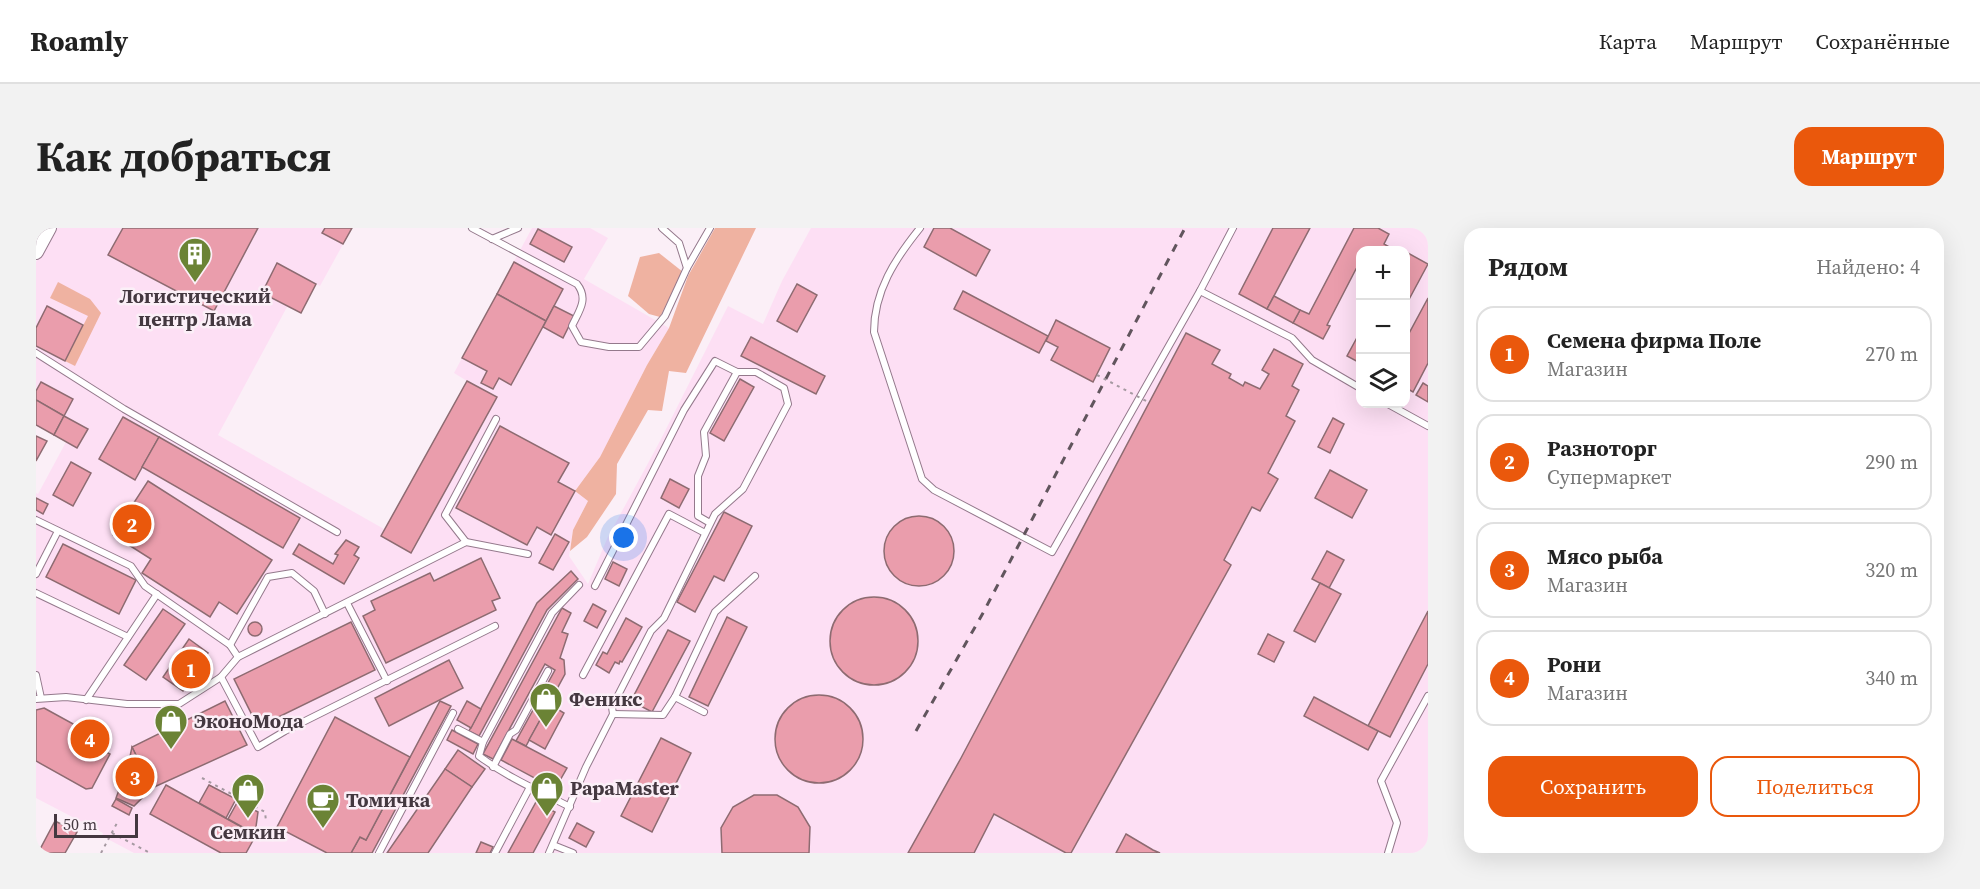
<!DOCTYPE html>
<html lang="ru">
<meta charset="utf-8">
<style>
:root{--surface:#fff;--page:#f2f2f2;--text:#222;--muted:#767676;--line:#e0e0e0;--accent:#ea580c}
body{margin:0;font-family:"Source Serif 4",serif;background:var(--page);color:var(--text)}
.controls{position:absolute;right:18px;top:18px;display:grid;overflow:hidden;border-radius:12px;box-shadow:0 6px 24px #0002}
.controls button{width:54px;height:54px;display:grid;place-items:center;padding:0;border:0;border-bottom:2px solid var(--line);background:var(--surface);color:var(--text);font:30px sans-serif}
.scale{position:absolute;left:18px;bottom:15px;width:84px;box-sizing:border-box;padding-left:6px;border:3px solid #443840;border-top:0;font-size:16px;line-height:21px;white-space:nowrap;color:#443840;-webkit-text-stroke:4px #fbeff7;paint-order:stroke}
.you{position:absolute;left:588px;top:310px;width:21px;height:21px;margin:-15px;border:4px solid #fff;border-radius:50%;background:#1a73e8;box-shadow:0 0 0 9px #1a73e833}
.badge{display:grid;place-items:center;width:39px;height:39px;border-radius:50%;background:var(--accent);color:#fff;font-size:20px;font-weight:700}
.pin{position:absolute;translate:-50% -50%;border:3px solid #fff;box-shadow:0 2px 6px #0006}
.list{margin:0;padding:0;list-style:none}
h2{display:flex;justify-content:space-between;align-items:center;height:78px;margin:0;padding:0 24px;font-size:26px}
h2 small{font-size:20px;font-weight:400;color:var(--muted)}
.list li{display:grid;grid-template-columns:39px 1fr auto;gap:18px;align-items:center;box-sizing:border-box;height:96px;margin:0 12px 12px;padding:0 12px;border:2px solid var(--line);border-radius:18px}
.list b{display:block;font-size:22px;white-space:nowrap}
.list p{margin:0;font-size:20px;white-space:nowrap;color:var(--muted)}
.list em{font-size:20px;font-style:normal;color:var(--muted)}
.actions{display:flex;gap:12px;padding:18px 24px}
.actions a{flex:1;padding:14px 0;border:2px solid var(--accent);border-radius:18px;text-align:center;font-size:21px;color:var(--accent)}
.actions .main{background:var(--accent);color:#fff}
.icon{flex:none;width:33px;height:33px;fill:none;stroke:currentColor;stroke-width:2;stroke-linecap:round;stroke-linejoin:round}
.map{position:relative;flex:none;width:1392px;height:625px;overflow:hidden;border-radius:18px}
header{display:flex;align-items:center;gap:36px;box-sizing:border-box;height:84px;padding:0 30px;background:var(--surface);border-bottom:2px solid var(--line)}
header strong{font-size:28px}
nav{display:flex;gap:33px;margin-inline-start:auto;font-size:21px}
.intro{display:flex;align-items:center;justify-content:space-between;box-sizing:border-box;height:144px;padding:0 36px}
h1{margin:0;font-size:42px}
.button{padding:15px 27px;border-radius:18px;background:var(--accent);color:#fff;font-size:21px;font-weight:700}
main{display:flex;gap:36px;padding:0 36px}
aside{flex:1;background:var(--surface);border-radius:18px;box-shadow:0 6px 24px #0002}
.map>svg:first-child{display:block}
.built{fill:#fddff4;fill-rule:evenodd}
.green{fill:#efb2a1}
.building{fill:#ea9dac;stroke:#8d6b71;stroke-width:1.5}
.lines{fill:none;stroke-linecap:round;stroke-linejoin:round}
.service-casing{stroke:#94798c;stroke-width:8}
.tertiary-casing{stroke:#94798c;stroke-width:16}
.path{stroke:#a599a1;stroke-width:2;stroke-dasharray:3 4.5;stroke-linecap:butt}
.service{stroke:#fff;stroke-width:6}
.tertiary{stroke:#fff;stroke-width:14}
.rail{stroke:#61555d;stroke-width:3;stroke-dasharray:8 8;stroke-linecap:butt}
.path-bridge{stroke:#a599a1;stroke-width:2;stroke-dasharray:3 4.5;stroke-linecap:butt}
.labels{text-anchor:middle;dominant-baseline:central;stroke-width:5;stroke-linejoin:round;paint-order:stroke}
.poi-label{font-size:20px;font-weight:bold;fill:#443840;stroke:#fbeff7;text-anchor:start}
</style>
<header>
<strong>Roamly</strong>
<nav><a>Карта</a><a>Маршрут</a><a>Сохранённые</a></nav>
</header>
<div class="intro"><h1>Как добраться</h1><a class="button">Маршрут</a></div>
<main>
<div class="map">
<svg width="1392" height="625" viewBox="0 0 1392 625">
<rect width="100%" height="100%" fill="#fbeff7"/>
<path class="built" d="M18 0H316L284 58 280 56 265 85 251 79 182 207 348 301 431 153 418 145 496 0H554L572 10 548 51 633 100 611 137 564 229 539 263 552 273 537 302 533 328 552 356 571 311 624 213 692 78 727 96 746 53 775 0H1392V625H98L66 608 67 605 0 570V265L2 266 30 214 0 197V34ZM1324 22H1370V176H1324Z"/>
<g class="green">
<polygon points="679,0 720,0 650,145 633,143 626,183 612,182 581,236 580,266 551,309 534,323 537,302 552,273 539,263 564,229 611,137 633,100 652,48"/>
<polygon points="623,25 647,44 624,89 613,86 592,68 604,29"/>
<polygon points="22,54 54,71 65,85 39,138 29,133 52,88 14,70"/>
</g>
<g class="building">
<polygon points="87,0 222,0 178,83 72,27"/>
<polygon points="289,0 316,0 307,16 286,5"/>
<polygon points="898,0 914,0 954,22 940,48 888,19"/>
<polygon points="1237,0 1274,0 1231,81 1203,66"/>
<polygon points="1318,0 1342,0 1353,6 1348,16 1355,20 1354,22 1324,22 1324,43 1320,41 1291,97 1294,98 1287,111 1257,95 1264,82 1273,86"/>
<polygon points="502,1 536,19 528,34 494,16"/>
<polygon points="1370,24 1392,36 1370,77"/>
<polygon points="478,34 527,61 510,93 461,66"/>
<polygon points="241,35 280,56 265,85 226,65"/>
<polygon points="761,56 781,67 761,104 741,93"/>
<polygon points="927,63 1012,108 1003,125 918,81"/>
<polygon points="461,66 510,93 475,157 463,150 457,161 445,155 451,143 426,130"/>
<polygon points="1238,68 1264,82 1257,95 1231,81"/>
<polygon points="1392,70 1392,135 1377,164 1370,160 1370,111"/>
<polygon points="11,78 47,97 29,133 0,118 0,100"/>
<polygon points="518,78 538,88 527,110 507,99"/>
<polygon points="1020,92 1074,120 1057,154 1015,132 1022,119 1010,113"/>
<polygon points="1324,104 1324,135 1311,128"/>
<polygon points="1150,105 1184,122 1176,136 1195,146 1193,150 1207,158 1209,154 1224,161 1233,146 1226,142 1238,121 1267,136 1256,158 1263,162 1250,188 1259,193 1232,245 1242,251 1224,283 1216,279 1188,332 1195,337 1035,625 1030,625 958,586 938,625 872,625 925,530"/>
<polygon points="715,109 789,148 780,166 705,128"/>
<polygon points="704,151 718,159 688,213 674,205"/>
<polygon points="431,153 461,169 375,325 345,308"/>
<polygon points="5,154 37,171 28,188 0,172 0,163"/>
<polygon points="1387,155 1392,158 1392,174 1380,167"/>
<polygon points="0,172 28,188 18,207 0,197"/>
<polygon points="28,188 52,201 41,220 18,207"/>
<polygon points="87,189 123,209 99,252 63,231"/>
<polygon points="1297,190 1308,196 1294,225 1282,219"/>
<polygon points="464,198 533,235 522,254 539,263 515,307 501,299 491,317 420,280"/>
<polygon points="0,208 11,213 0,233"/>
<polygon points="123,209 264,290 247,320 106,239"/>
<polygon points="35,234 55,245 37,278 17,267"/>
<polygon points="1294,242 1331,262 1316,290 1279,270"/>
<polygon points="634,251 653,261 643,280 625,270"/>
<polygon points="112,253 236,332 201,386 183,374 174,389 106,345 115,331 77,307"/>
<polygon points="0,270 12,276 7,286 0,282"/>
<polygon points="688,284 716,298 688,353 678,348 659,384 641,374"/>
<circle cx="883" cy="323" r="35"/>
<polygon points="519,306 533,314 517,342 503,335"/>
<polygon points="310,312 323,319 318,327 323,330 308,356 257,326 263,316 297,336 302,327 299,326"/>
<polygon points="27,316 100,352 83,386 10,349"/>
<polygon points="1291,323 1308,332 1293,360 1276,351"/>
<polygon points="445,330 464,370 456,373 460,382 350,435 327,388 339,382 335,373 394,345 398,353"/>
<polygon points="577,334 591,341 583,358 569,351"/>
<polygon points="535,343 542,351 511,382 443,508 433,503 501,375"/>
<polygon points="1284,355 1305,366 1279,414 1258,403"/>
<circle cx="838" cy="413" r="44"/>
<polygon points="557,376 570,383 561,400 548,393"/>
<polygon points="526,380 535,385 526,404 532,406 524,430 528,432 529,446 490,518 480,513 519,442 509,436 457,531 447,526"/>
<polygon points="127,381 149,396 110,452 88,437"/>
<polygon points="1392,383 1392,436 1354,509 1332,498"/>
<polygon points="691,389 711,399 672,478 653,469"/>
<polygon points="590,390 606,399 586,434 584,433 583,436 579,434 573,445 560,437 567,424 571,426"/>
<polygon points="315,394 339,442 222,499 198,451"/>
<circle cx="219" cy="401" r="7"/>
<polygon points="632,402 654,413 616,484 595,473"/>
<polygon points="1232,406 1248,414 1238,434 1222,426"/>
<polygon points="153,411 172,425 147,463 127,449"/>
<polygon points="413,432 427,460 353,498 339,470"/>
<circle cx="783" cy="511" r="44"/>
<polygon points="1278,469 1342,503 1332,522 1268,488"/>
<polygon points="189,473 211,517 116,560 96,519"/>
<polygon points="404,473 415,478 336,625 315,625 324,609 330,612"/>
<polygon points="431,473 445,481 435,500 421,492"/>
<polygon points="513,476 528,485 509,521 493,512"/>
<polygon points="8,480 61,509 57,517 74,526 56,560 50,561 0,533 0,482"/>
<polygon points="299,489 374,529 330,612 324,609 315,625 291,625 241,599"/>
<polygon points="416,502 442,516 437,526 411,512"/>
<polygon points="625,510 655,525 616,604 585,588"/>
<polygon points="476,511 531,540 519,561 465,532"/>
<polygon points="96,519 116,560 98,578 80,570 92,538"/>
<polygon points="422,522 449,541 436,559 409,541"/>
<polygon points="409,541 436,559 392,625 351,625"/>
<polygon points="130,557 220,607 210,625 185,625 114,586"/>
<polygon points="173,557 200,571 190,590 163,575"/>
<polygon points="718,567 741,567 762,579 774,599 773,625 686,625 685,600 697,579"/>
<polygon points="80,571 96,580 93,587 76,578"/>
<polygon points="202,573 222,584 219,606 192,591"/>
<polygon points="500,574 519,584 497,625 472,625"/>
<polygon points="19,593 41,604 29,625 2,625"/>
<polygon points="541,595 558,604 550,619 533,610"/>
<polygon points="1090,606 1117,622 1124,625 1080,625"/>
<polygon points="445,614 457,619 454,625 440,625"/>
</g>
<g class="lines">
<defs>
<g id="service">
<path d="M436 0 541 56C553 71 543 83 536 98L545 114 573 119H603L629 88 651 40 643 15 626 0"/>
<path d="M884 0C859 31 838 63 838 104L886 251 898 262 1016 324 1164 63 1197 0"/>
<polyline points="456,11 482,0"/>
<polyline points="651,40 674,0"/>
<polyline points="1164,63 1256,110 1276,132 1324,160"/>
<polyline points="0,125 88,181 301,304"/>
<polyline points="1352,176 1392,198"/>
<polyline points="0,292 95,338 109,358 194,417 202,429"/>
<polyline points="674,295 662,288 662,248 670,228 668,204 701,144"/>
<polyline points="430,314 409,287 460,191"/>
<polyline points="0,346 22,303"/>
<polyline points="0,365 92,409"/>
<polyline points="311,375 351,453"/>
<polyline points="194,417 232,349 256,345 278,363 289,386"/>
<polyline points="0,447 5,470"/>
<polyline points="547,447 633,286 669,305"/>
<polyline points="185,449 222,519 249,503 459,398"/>
<polyline points="639,469 668,484"/>
<polyline points="0,471 30,469 91,476 143,476 185,449 202,429 430,314 492,326"/>
<polyline points="50,472 121,366"/>
<polyline points="577,486 627,487 639,469 679,384 719,348"/>
<polyline points="422,501 447,514"/>
<polyline points="457,539 474,506 480,502 512,443"/>
<path d="M534 579C503 563 471 549 443 528L447 514 516 385 543 357"/>
<polyline points="517,617 537,625"/>
<polyline points="343,625 417,485"/>
<polyline points="459,625 494,559"/>
<polyline points="513,625 550,539 577,486 576,479 615,403 628,390 679,286 707,261 752,176 748,160 720,144 701,144 679,133 648,182 559,358"/>
<polyline points="1352,625 1361,595 1345,553 1392,468"/>
</g>
<polyline id="tertiary" points="0,24 13,0"/>
</defs>
<use href="#service" class="service-casing"/>
<use href="#tertiary" class="tertiary-casing"/>
<g class="path">
<polyline points="166,550 229,584 230,593"/>
<polyline points="76,605 114,625"/>
<polyline points="65,625 81,595"/>
</g>
<use href="#service" class="service"/>
<use href="#tertiary" class="tertiary"/>
<polyline class="rail" points="880,503 947,385 1149,0"/>
<polyline class="path-bridge" points="1061,147 1114,175"/>
</g>
<defs>
<symbol id="building-pin" viewBox="-11 -11 22 30"><path d="M0 17L-7.5 6A9.5 9.5 0 1 1 7.5 6Z" fill="#6b8335" stroke="#fbeff7"/><path d="M-4-6H4V6H1V3H-1V6H-4ZM-2.5-4.3h1.7v1.8h-1.7ZM.8-4.3h1.7v1.8H.8ZM-2.5-1h1.7V.8h-1.7ZM.8-1h1.7V.8H.8Z" fill="#fff"/></symbol>
<symbol id="shop-pin" viewBox="-11 -11 22 30"><path d="M0 17L-7.5 6A9.5 9.5 0 1 1 7.5 6Z" fill="#6b8335" stroke="#fbeff7"/><path d="M-5-2.5h2.3a2.7 3.5 0 0 1 5.4 0H5L5.5 6h-11ZM-1.5-2.5h3a1.5 2.3 0 0 0-3 0Z" fill="#fff"/></symbol>
<symbol id="cafe-pin" viewBox="-11 -11 22 30"><path d="M0 17L-7.5 6A9.5 9.5 0 1 1 7.5 6Z" fill="#6b8335" stroke="#fbeff7"/><path d="M-5.5-4.5H6V0H3Q3 3.5 0 3.5H-2.5Q-5.5 3.5-5.5 0ZM3-3.2v2h1.7v-2ZM-6 4.5H4V6H-6Z" fill="#fff"/></symbol>
</defs>
<g fill-rule="evenodd">
<use href="#building-pin" x="140" y="7" width="38" height="52"/>
<use href="#shop-pin" x="491" y="452" width="38" height="52"/>
<use href="#shop-pin" x="116" y="474" width="38" height="52"/>
<use href="#shop-pin" x="492" y="541" width="38" height="52"/>
<use href="#shop-pin" x="193" y="543" width="38" height="52"/>
<use href="#cafe-pin" x="268" y="553" width="38" height="52"/>
</g>
<g class="labels">
<g class="poi-label">
<text x="159" y="68" text-anchor="middle">Логистический<tspan x="159" dy="23">центр Лама</tspan></text>
<text x="533" y="471">Феникс</text>
<text x="158" y="493">ЭконоМода</text>
<text x="534" y="560">PapaMaster</text>
<text x="310" y="572">Томичка</text>
<text x="212" y="604" text-anchor="middle">Семкин</text>
</g>
</g>
</svg>
<div class="controls">
<button>+</button>
<button>−</button>
<button><svg class="icon" aria-label="layers" viewBox="0 0 24 24"><path d="M12 4l9 5-9 5-9-5zM3 14l9 5 9-5"/></svg></button>
</div>
<div class="scale">50 m</div>
<div class="you"></div>
<div class="pin badge" style="left:155px;top:441px">1</div>
<div class="pin badge" style="left:96px;top:296px">2</div>
<div class="pin badge" style="left:99px;top:549px">3</div>
<div class="pin badge" style="left:54px;top:511px">4</div>
</div>
<aside>
<h2>Рядом<small>Найдено: 4</small></h2>
<ul class="list">
<li><span class="badge">1</span><div><b>Семена фирма Поле</b><p>Магазин</p></div><em>270 m</em></li>
<li><span class="badge">2</span><div><b>Разноторг</b><p>Супермаркет</p></div><em>290 m</em></li>
<li><span class="badge">3</span><div><b>Мясо рыба</b><p>Магазин</p></div><em>320 m</em></li>
<li><span class="badge">4</span><div><b>Рони</b><p>Магазин</p></div><em>340 m</em></li>
</ul>
<div class="actions"><a class="main">Сохранить</a><a>Поделиться</a></div>
</aside>
</main>
